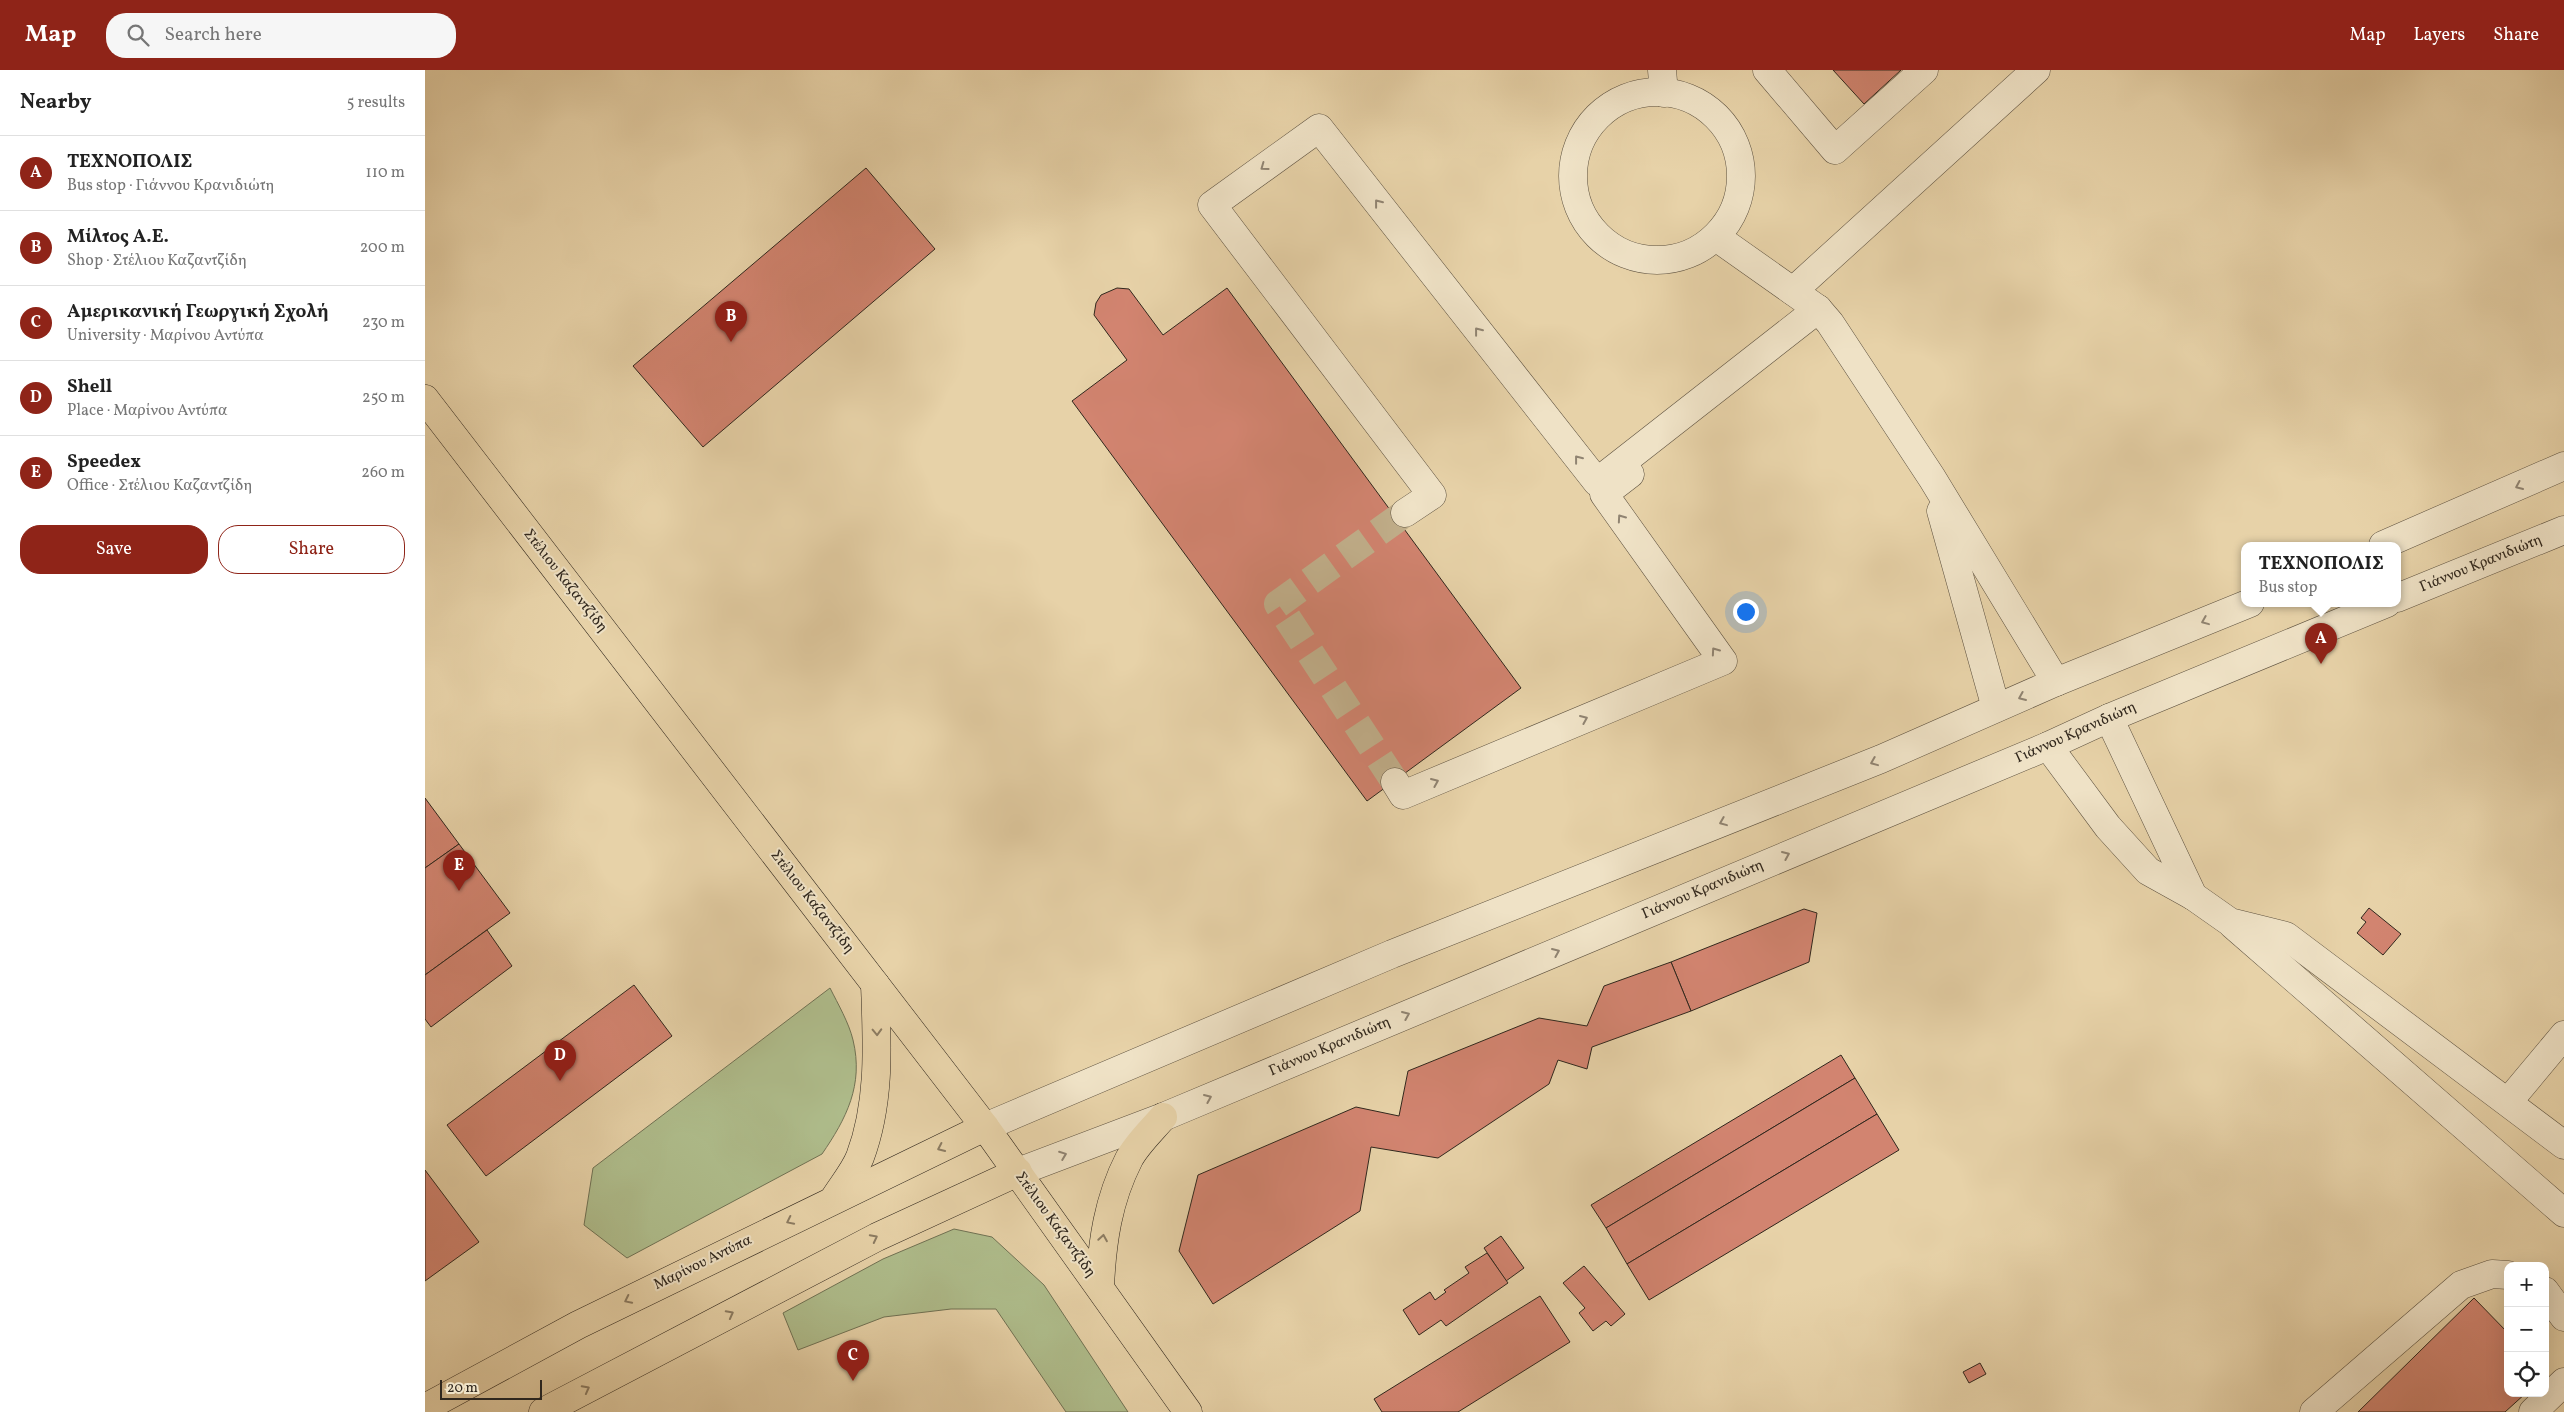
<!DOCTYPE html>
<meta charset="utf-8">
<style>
:root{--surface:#fff;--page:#f6f6f6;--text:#222;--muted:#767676;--line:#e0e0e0;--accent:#8f2418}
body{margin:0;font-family:Vollkorn,serif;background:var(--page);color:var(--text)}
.controls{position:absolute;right:15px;bottom:15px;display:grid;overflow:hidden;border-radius:10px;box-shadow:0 5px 20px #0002}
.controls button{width:45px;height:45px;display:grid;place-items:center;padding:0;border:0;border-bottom:1px solid var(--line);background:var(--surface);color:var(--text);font:25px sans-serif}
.scale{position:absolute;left:15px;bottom:12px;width:102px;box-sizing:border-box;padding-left:5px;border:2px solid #30271d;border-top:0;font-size:14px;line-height:18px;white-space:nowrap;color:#30271d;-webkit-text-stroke:4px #efe2c6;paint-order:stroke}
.you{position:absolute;left:1320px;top:541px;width:18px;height:18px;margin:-12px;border:4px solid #fff;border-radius:50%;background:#1a73e8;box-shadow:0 0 0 8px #1a73e833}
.badge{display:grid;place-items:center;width:32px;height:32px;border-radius:50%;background:var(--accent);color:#fff;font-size:16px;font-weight:700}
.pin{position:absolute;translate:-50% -41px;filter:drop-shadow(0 1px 2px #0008)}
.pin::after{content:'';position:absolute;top:26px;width:18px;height:15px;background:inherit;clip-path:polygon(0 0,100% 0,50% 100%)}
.popup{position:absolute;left:1816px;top:472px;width:160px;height:65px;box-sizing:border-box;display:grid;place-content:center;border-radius:10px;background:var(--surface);filter:drop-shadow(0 1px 4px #0005);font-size:16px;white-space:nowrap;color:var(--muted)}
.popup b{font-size:19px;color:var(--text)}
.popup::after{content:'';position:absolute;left:50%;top:100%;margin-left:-10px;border:10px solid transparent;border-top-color:var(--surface)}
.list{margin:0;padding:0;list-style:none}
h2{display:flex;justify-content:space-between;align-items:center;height:65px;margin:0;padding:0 20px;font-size:21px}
h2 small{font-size:16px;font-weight:400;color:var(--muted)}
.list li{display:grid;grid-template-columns:32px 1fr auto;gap:15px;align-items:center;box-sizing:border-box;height:75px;padding:0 20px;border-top:1px solid var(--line)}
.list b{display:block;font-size:19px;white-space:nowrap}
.list p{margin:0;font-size:16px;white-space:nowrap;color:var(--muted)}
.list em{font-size:16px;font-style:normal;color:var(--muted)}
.actions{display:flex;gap:10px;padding:15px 20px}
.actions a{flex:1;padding:11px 0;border:1px solid var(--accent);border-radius:20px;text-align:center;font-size:18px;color:var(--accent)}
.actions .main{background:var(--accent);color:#fff}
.icon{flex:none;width:28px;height:28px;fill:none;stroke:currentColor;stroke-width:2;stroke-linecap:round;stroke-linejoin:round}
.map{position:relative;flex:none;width:2139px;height:1342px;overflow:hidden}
header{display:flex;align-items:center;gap:30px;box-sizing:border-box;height:70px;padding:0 25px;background:var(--accent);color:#fff}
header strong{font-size:24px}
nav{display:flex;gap:28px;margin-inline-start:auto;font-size:18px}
.search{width:350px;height:45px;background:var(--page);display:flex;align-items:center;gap:12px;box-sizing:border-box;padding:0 18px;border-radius:20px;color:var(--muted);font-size:19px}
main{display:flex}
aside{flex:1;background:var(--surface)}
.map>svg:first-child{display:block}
.green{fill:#afbd8c;stroke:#707254}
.building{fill:#d28470;stroke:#30271d}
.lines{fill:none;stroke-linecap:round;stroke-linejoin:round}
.minor-tunnel{stroke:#c2b08c;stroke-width:28;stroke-dasharray:28 14;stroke-linecap:butt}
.minor-casing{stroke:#5e5240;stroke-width:29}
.major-casing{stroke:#30271d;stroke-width:29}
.minor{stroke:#efe2c6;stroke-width:28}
.major{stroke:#e7d2a8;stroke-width:28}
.oneway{stroke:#908472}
.oneway2{stroke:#8c7c62}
.labels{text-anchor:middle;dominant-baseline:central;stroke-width:4;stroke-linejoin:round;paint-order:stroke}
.street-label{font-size:15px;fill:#30271d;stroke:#efe2c6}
</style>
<header>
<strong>Map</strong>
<div class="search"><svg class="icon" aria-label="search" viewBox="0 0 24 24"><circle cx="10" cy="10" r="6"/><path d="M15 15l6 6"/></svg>Search here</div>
<nav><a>Map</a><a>Layers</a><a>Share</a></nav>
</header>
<main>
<aside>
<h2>Nearby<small>5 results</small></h2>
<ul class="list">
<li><span class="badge">A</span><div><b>ΤΕΧΝΟΠΟΛΙΣ</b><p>Bus stop · Γιάννου Κρανιδιώτη</p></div><em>110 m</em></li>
<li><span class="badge">B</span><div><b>Μίλτος Α.Ε.</b><p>Shop · Στέλιου Καζαντζίδη</p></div><em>200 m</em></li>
<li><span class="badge">C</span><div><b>Αμερικανική Γεωργική Σχολή</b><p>University · Μαρίνου Αντύπα</p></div><em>230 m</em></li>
<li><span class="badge">D</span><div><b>Shell</b><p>Place · Μαρίνου Αντύπα</p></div><em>250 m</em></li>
<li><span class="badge">E</span><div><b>Speedex</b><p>Office · Στέλιου Καζαντζίδη</p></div><em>260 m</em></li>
</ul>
<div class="actions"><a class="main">Save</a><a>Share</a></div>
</aside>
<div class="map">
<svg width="2139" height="1342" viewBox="0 0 2139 1342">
<rect width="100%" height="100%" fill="#e7d2a8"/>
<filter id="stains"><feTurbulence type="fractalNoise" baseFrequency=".004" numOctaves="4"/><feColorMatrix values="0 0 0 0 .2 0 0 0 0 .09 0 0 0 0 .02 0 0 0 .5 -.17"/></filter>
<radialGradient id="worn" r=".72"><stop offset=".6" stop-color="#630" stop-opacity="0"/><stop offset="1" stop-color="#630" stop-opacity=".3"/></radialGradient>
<g class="green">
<path d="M405 918C413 934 424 953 428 970 439 1015 421 1049 397 1084L202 1188 159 1155 168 1098Z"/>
<polygon points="529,1159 567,1167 619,1215 703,1342 641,1342 571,1239 526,1239 459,1247 373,1280 358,1243 458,1189"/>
</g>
<g class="building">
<polygon points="1408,0 1476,0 1439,34"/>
<polygon points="441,98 510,179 278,377 208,296"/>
<polygon points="692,218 704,219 738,265 802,218 1096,618 942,731 647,331 702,290 669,245 671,233 676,225"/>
<polygon points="0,728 34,774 0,798"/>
<polygon points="34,774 85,843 0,905 0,798"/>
<polygon points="1944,838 1976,864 1958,885 1932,863 1941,852 1936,848"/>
<polygon points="1379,839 1392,843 1384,892 1266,941 1246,892"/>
<polygon points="62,860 87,896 6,957 0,949 0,905"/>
<polygon points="1246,892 1266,941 1167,977 1162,999 1133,990 1124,1014 1013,1088 946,1077 935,1141 788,1234 754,1181 773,1105 931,1037 974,1046 983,1001 1114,948 1162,956 1179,916"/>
<polygon points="209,915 247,966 61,1106 22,1055"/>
<polygon points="1416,985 1430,1008 1181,1158 1166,1135"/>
<polygon points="1430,1008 1452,1044 1202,1194 1181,1158"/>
<polygon points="1452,1044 1474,1080 1224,1230 1202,1194"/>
<polygon points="0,1100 54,1172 0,1211"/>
<polygon points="1076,1166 1099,1198 1081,1211 1059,1178"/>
<polygon points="1062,1183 1083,1213 1021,1256 1016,1250 994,1265 978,1240 1005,1222 1010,1230 1021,1222 1019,1220 1044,1203 1040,1197"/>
<polygon points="1159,1196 1200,1244 1186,1256 1181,1251 1168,1261 1154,1243 1160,1238 1138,1213"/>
<polygon points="1115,1226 1145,1272 1033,1342 957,1342 949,1329"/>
<polygon points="2049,1228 2083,1263 2083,1323 2101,1323 2080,1342 1933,1342"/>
<polygon points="1555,1293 1561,1304 1544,1313 1538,1302"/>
</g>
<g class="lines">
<polyline class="minor-tunnel" points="970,712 853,534 980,443"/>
<defs>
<g id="minor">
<polyline points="1237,0 1239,23"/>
<polyline points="1342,0 1410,80 1499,0"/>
<circle cx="1232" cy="106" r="84"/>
<polyline points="1291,167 1393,239 1405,253 1507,408 1631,612"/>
<polyline points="1368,221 1611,0"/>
<polyline points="1516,441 1571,638"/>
<polyline points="980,443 1007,425 787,135 894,58 1172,412 1393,239"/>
<polyline points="1958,475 2139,396"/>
<polyline points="1972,528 2139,460"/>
<polyline points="1684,648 1768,826 1805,852 1861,866 2139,1075"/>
<polyline points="1623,676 1683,757 1723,801 1768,826"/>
<polyline points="970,712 978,725 1298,591 1179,424 1205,404"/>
<polyline points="1808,855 2139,1143"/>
<polyline points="2083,1032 2139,965"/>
<polyline points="560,1057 967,884 1456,689 1631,612 1825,533"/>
<polyline points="593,1102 738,1047 1623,676 1684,648 1962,533"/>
<polyline points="2120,1221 2139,1247"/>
<polyline points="1889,1342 2036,1215 2067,1204 2083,1205"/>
<polyline points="2108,1342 2139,1312"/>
</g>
<g id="major">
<polyline points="0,329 560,1057 763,1342"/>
<path d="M409 1129C417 1116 429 1102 435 1087 456 1031 452 972 450 914"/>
<path d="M675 1217C677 1172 683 1130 704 1089 712 1074 727 1060 738 1047"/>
<polyline points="0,1338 153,1255 560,1057"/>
<polyline points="118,1342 452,1167 593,1102"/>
</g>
</defs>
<use href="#minor" class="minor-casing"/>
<use href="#major" class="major-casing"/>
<use href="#minor" class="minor"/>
<use href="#major" class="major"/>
</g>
<defs><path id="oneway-chevron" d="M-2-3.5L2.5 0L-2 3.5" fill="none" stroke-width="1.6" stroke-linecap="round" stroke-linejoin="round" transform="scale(1.25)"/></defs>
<g class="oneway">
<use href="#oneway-chevron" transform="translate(839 97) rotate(144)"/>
<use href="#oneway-chevron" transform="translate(953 133) rotate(-128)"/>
<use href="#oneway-chevron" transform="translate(1053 261) rotate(-128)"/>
<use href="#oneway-chevron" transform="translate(1153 389) rotate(-128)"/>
<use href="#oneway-chevron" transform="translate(2094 416) rotate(156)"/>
<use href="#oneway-chevron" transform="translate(1196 448) rotate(-125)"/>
<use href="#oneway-chevron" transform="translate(1780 551) rotate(158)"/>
<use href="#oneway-chevron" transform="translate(1290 581) rotate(-125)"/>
<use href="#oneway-chevron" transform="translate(1597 627) rotate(157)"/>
<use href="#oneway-chevron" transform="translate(1159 649) rotate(-23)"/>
<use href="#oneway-chevron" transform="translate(1449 692) rotate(158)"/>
<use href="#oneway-chevron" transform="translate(1010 712) rotate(-23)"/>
<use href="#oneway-chevron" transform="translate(1298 752) rotate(158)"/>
<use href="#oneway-chevron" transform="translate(1361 785) rotate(-23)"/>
<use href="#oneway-chevron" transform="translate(1131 882) rotate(-23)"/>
<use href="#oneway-chevron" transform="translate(981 945) rotate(-23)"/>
<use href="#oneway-chevron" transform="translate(783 1028) rotate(-23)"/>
<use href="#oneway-chevron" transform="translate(638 1085) rotate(-21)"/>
</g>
<g class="oneway2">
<use href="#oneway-chevron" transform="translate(452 962) rotate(88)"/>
<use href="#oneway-chevron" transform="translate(516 1078) rotate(155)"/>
<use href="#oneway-chevron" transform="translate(365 1151) rotate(154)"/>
<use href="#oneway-chevron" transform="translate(449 1168) rotate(-27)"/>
<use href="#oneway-chevron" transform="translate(678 1168) rotate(-81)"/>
<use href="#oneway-chevron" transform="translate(203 1230) rotate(154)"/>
<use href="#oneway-chevron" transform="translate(305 1244) rotate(-28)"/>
<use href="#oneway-chevron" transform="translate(161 1319) rotate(-28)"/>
</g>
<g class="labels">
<g class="street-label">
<text transform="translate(2056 494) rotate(-22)">Γιάννου Κρανιδιώτη</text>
<text transform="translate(140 511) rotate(52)">Στέλιου Καζαντζίδη</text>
<text transform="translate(1651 663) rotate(-24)">Γιάννου Κρανιδιώτη</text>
<text transform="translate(1278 820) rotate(-23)">Γιάννου Κρανιδιώτη</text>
<text transform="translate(387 832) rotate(52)">Στέλιου Καζαντζίδη</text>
<text transform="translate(905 977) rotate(-23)">Γιάννου Κρανιδιώτη</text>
<text transform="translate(630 1155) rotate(54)">Στέλιου Καζαντζίδη</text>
<text transform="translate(278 1193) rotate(-26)">Μαρίνου Αντύπα</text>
</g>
</g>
<rect width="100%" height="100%" filter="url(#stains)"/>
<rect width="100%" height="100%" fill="url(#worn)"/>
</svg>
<div class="controls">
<button>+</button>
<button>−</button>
<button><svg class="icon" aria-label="locate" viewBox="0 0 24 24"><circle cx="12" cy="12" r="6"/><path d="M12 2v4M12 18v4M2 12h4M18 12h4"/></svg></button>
</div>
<div class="scale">20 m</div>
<div class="you"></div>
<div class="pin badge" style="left:1896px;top:594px">A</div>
<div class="popup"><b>ΤΕΧΝΟΠΟΛΙΣ</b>Bus stop</div>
<div class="pin badge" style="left:306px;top:272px">B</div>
<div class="pin badge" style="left:428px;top:1311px">C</div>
<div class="pin badge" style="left:135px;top:1011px">D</div>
<div class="pin badge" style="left:34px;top:821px">E</div>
</div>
</main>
